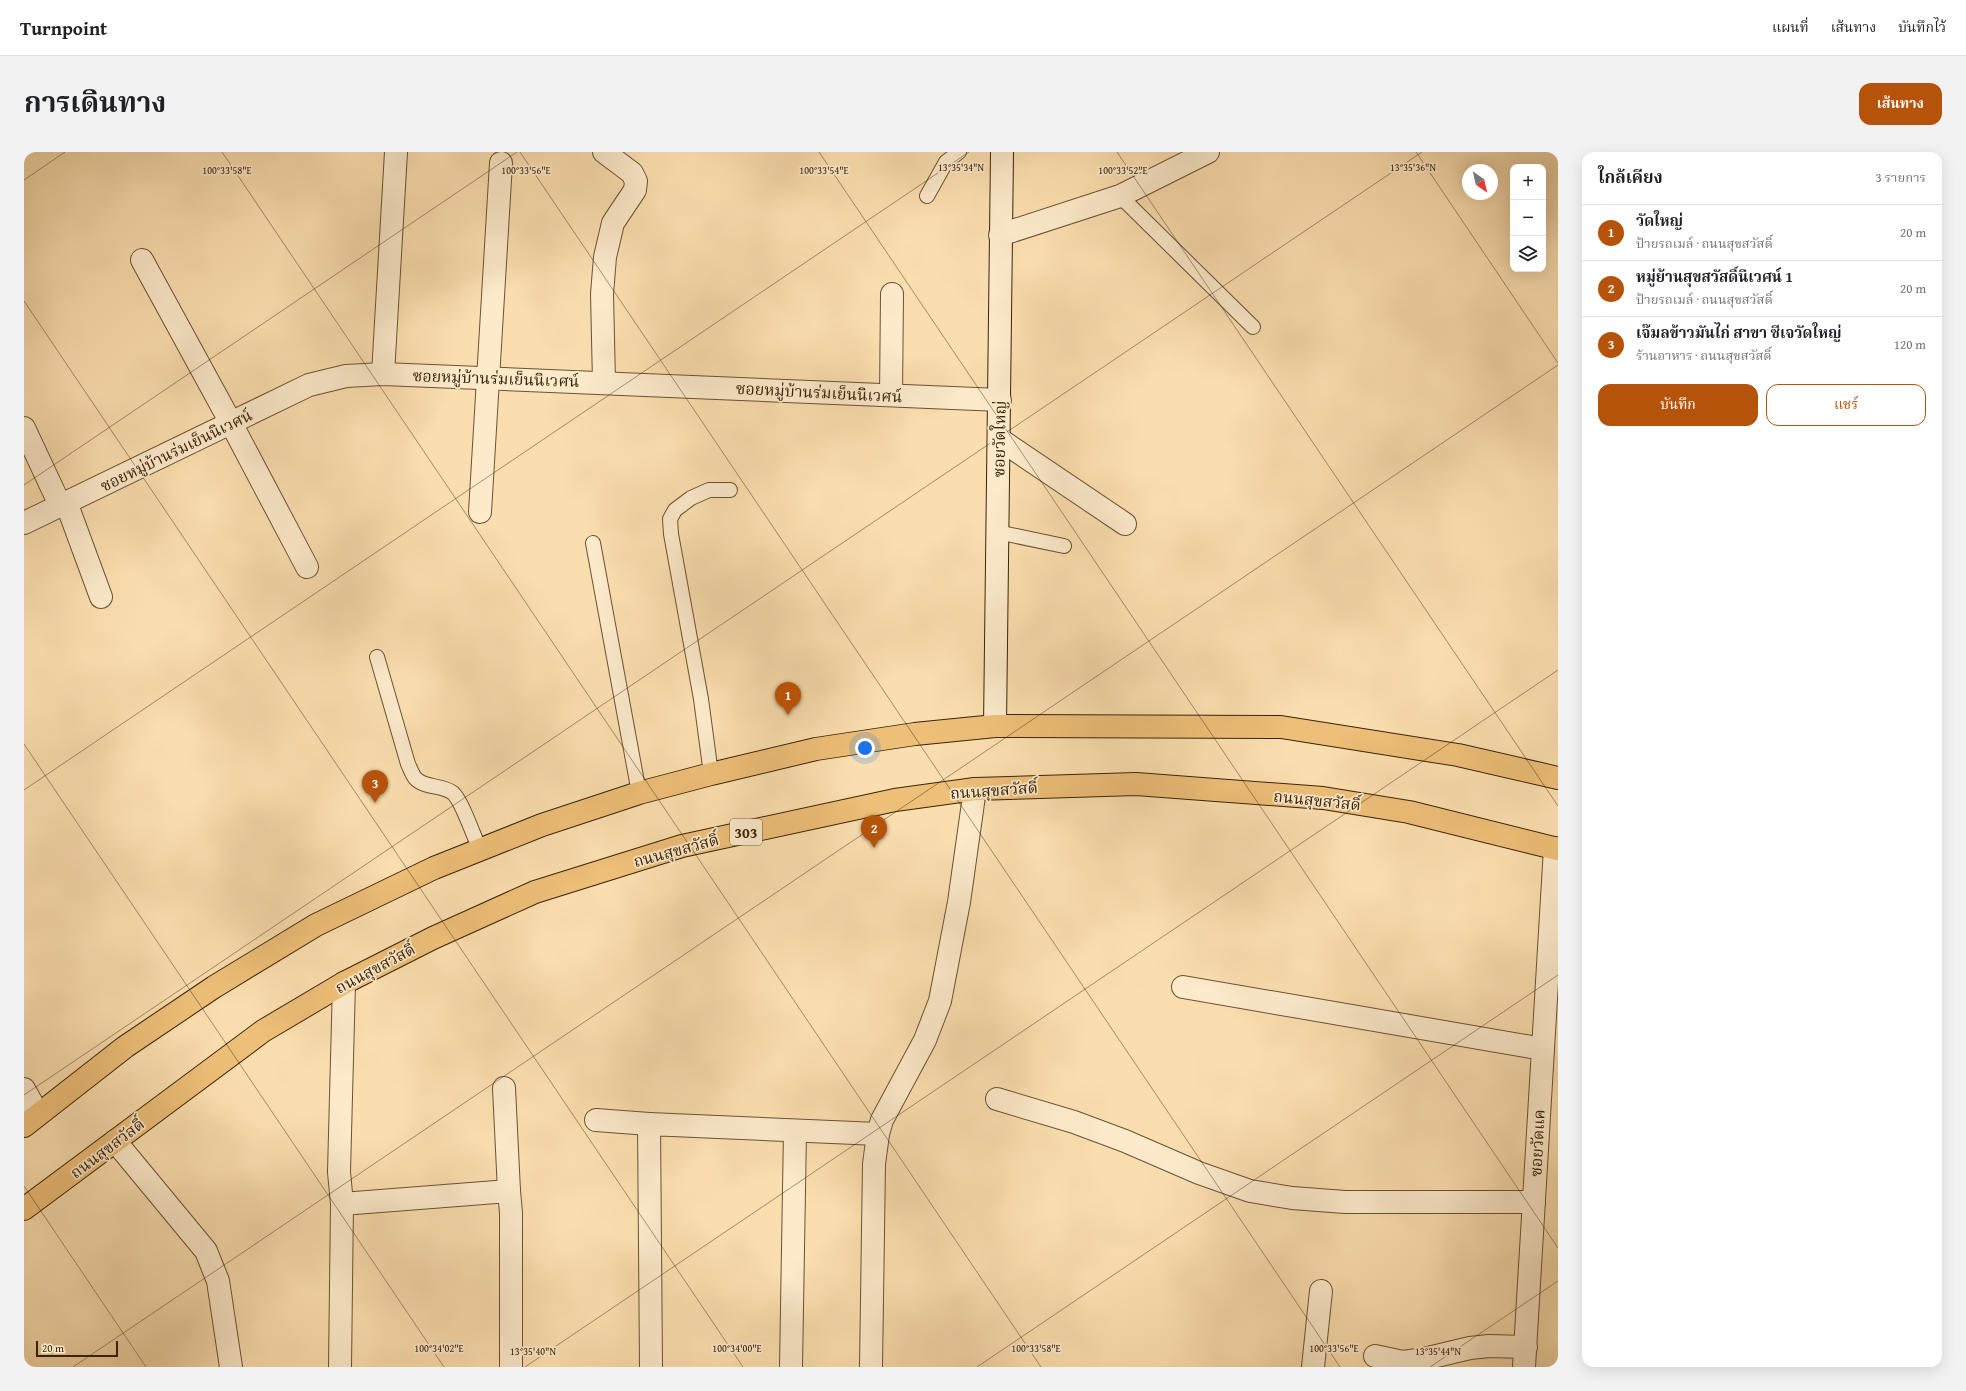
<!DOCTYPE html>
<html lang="th">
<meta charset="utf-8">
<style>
:root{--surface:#fff;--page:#f2f2f2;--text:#202124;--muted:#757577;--line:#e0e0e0;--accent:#b45309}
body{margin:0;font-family:"Gentium Book Plus","Noto Serif Thai",serif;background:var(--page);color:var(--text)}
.controls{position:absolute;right:12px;top:12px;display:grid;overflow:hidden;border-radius:8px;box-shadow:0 4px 16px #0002}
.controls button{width:36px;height:36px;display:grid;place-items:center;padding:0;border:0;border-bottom:1px solid var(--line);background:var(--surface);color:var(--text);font:20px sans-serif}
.compass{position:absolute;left:1438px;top:12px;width:36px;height:36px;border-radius:50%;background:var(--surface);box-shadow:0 4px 16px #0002;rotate:146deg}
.scale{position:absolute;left:12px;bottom:10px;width:82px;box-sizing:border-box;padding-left:4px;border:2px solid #392309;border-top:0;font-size:11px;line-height:14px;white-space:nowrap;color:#392309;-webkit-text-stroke:3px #fceacb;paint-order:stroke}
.you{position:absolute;left:841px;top:596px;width:14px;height:14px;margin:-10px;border:3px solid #fff;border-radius:50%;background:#1a73e8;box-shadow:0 0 0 6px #1a73e833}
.badge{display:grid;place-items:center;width:26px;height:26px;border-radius:50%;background:var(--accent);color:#fff;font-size:13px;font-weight:700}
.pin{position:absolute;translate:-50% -33px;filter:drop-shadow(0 1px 2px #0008)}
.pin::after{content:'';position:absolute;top:21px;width:14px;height:12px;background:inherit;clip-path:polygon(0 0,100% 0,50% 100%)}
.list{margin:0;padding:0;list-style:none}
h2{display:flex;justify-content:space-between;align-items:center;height:52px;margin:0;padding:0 16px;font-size:17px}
h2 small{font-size:13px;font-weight:400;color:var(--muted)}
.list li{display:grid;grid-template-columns:26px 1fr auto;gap:12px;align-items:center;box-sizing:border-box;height:56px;padding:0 16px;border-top:1px solid var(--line)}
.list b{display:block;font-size:15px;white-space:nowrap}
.list p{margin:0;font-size:13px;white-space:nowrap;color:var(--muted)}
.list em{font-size:13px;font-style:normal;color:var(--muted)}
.actions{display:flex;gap:8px;padding:12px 16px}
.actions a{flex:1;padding:9px 0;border:1px solid var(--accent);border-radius:12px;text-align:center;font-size:14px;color:var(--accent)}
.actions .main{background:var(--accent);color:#fff}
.icon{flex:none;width:22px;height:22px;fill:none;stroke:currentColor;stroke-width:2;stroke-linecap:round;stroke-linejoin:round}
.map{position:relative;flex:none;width:1534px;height:1215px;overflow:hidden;border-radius:12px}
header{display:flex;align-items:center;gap:24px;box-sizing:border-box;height:56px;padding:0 20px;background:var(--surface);border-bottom:1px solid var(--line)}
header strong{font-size:19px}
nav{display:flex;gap:22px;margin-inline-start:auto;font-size:14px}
.intro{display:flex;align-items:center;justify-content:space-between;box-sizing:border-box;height:96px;padding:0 24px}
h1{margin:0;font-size:28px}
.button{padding:10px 18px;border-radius:12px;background:var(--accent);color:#fff;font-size:14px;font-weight:700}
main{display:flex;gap:24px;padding:0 24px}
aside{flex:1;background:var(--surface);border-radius:12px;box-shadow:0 4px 16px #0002}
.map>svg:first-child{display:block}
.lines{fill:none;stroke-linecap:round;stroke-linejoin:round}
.lane-casing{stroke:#6a5232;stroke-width:16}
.street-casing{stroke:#6a5232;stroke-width:24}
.secondary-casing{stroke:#392309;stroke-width:24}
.primary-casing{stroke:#392309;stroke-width:24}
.lane{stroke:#fceacb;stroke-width:14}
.street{stroke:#fceacb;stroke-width:22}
.secondary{stroke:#fceacb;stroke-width:22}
.primary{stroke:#eebf78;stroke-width:22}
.ticks{fill:none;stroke:#392309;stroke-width:1;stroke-opacity:0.45}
.labels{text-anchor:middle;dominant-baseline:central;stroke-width:3.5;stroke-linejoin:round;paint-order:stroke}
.shield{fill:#fceacb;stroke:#745f43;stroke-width:1}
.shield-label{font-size:15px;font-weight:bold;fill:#392309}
.street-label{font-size:16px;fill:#392309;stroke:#fceacb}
.ticks-label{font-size:10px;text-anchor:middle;fill:#392309;stroke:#fceacb;stroke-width:3.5;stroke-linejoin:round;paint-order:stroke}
</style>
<header>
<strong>Turnpoint</strong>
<nav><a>แผนที่</a><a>เส้นทาง</a><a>บันทึกไว้</a></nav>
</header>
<div class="intro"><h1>การเดินทาง</h1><a class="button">เส้นทาง</a></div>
<main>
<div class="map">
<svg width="1534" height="1215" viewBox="0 0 1534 1215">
<rect width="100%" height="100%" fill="#fbdeaf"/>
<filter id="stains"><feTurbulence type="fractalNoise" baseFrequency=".005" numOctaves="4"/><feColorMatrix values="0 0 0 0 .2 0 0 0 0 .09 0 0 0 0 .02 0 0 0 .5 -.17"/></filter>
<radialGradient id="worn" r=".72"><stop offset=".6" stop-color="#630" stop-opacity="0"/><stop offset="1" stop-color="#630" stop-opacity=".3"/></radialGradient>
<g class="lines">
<defs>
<g id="lane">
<polyline points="903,44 922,10 935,0"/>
<polyline points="1096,44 1229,175"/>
<polyline points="973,380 1040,394"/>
<polyline points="569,391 615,641"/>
<path d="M353 505 384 612C386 616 388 622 391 626 401 637 418 632 429 641 438 649 450 685 456 698"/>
<polyline points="687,622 677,547 647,382 646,367 651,358 667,346 685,338 706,338"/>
</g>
<g id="street">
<polyline points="976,83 1096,44 1184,0"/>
<polyline points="118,108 207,271 283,415"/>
<polyline points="359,222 372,0"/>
<polyline points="580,230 578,142 581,105 589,71 611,38 612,29 608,21 580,0"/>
<polyline points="867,243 868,142"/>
<polyline points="0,276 36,353"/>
<polyline points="975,287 1101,372"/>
<polyline points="42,350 77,445"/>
<polyline points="456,360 477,11"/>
<polyline points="0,371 285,233 322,224 359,222 976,248"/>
<polyline points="320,831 315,1020 318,1052 485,1039 487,1061 487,1215"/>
<polyline points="1159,835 1519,897"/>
<polyline points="480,936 485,1039"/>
<polyline points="0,937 14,962"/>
<polyline points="973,947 1050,970 1101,989 1175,1021 1226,1039 1268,1046 1321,1050 1510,1050"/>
<polyline points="572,968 625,972"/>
<polyline points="91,989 182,1099 194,1129 207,1215"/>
<polyline points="1351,1204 1379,1210 1400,1207 1446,1196 1465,1194 1502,1195"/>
<polyline points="316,1215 318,1052"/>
<polyline points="627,1215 625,972 854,982"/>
<polyline points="767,1215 771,979"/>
<polyline points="847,1215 850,1012 854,982 858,968 901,888 916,849 935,750 951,637"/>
<polyline points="1289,1215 1297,1139"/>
<polyline points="1500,1215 1531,696"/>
</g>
<polyline id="secondary" points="971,574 978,0"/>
<g id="primary">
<polyline points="0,974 101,895 190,835 292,773 410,716 518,673 615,641 687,622 792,597 891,582 971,574 1257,575 1434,603 1534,626"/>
<polyline points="0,1057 239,879 320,831 409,786 511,740 658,694 871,648 951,637 1112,632 1299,646 1385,660 1534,697"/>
</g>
</defs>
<use href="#lane" class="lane-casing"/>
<use href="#street" class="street-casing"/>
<use href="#secondary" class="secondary-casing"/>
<use href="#primary" class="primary-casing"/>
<use href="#lane" class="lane"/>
<use href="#street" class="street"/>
<use href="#secondary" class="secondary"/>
<use href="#primary" class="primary"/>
</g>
<path class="ticks" d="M198 0 1017 1215M496 0 1316 1215M795 0 1534 1096M1093 0 1534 654M1392 0 1534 211M0 28 41 0M0 149 719 1215M0 333 493 0M0 592 420 1215M0 638 945 0M0 943 1398 0M0 1034 122 1215M49 1215 1534 213M501 1215 1534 518M953 1215 1534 823M1406 1215 1534 1129"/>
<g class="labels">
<rect class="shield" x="706" y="667" width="32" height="26" rx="3"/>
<g class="shield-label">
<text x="722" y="680">303</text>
</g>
<g class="street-label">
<text transform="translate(472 226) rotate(2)">ซอยหมู่บ้านร่มเย็นนิเวศน์</text>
<text transform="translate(795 240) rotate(3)">ซอยหมู่บ้านร่มเย็นนิเวศน์</text>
<text transform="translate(975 287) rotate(-89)">ซอยวัดใหญ่</text>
<text transform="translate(152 298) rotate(-26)">ซอยหมู่บ้านร่มเย็นนิเวศน์</text>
<text transform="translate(970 638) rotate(-4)">ถนนสุขสวัสดิ์</text>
<text transform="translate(1293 648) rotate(6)">ถนนสุขสวัสดิ์</text>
<text transform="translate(652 698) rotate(-15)">ถนนสุขสวัสดิ์</text>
<text transform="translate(351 816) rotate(-28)">ถนนสุขสวัสดิ์</text>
<text transform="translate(1513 991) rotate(-87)">ซอยวัดแค</text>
<text transform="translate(83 996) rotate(-37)">ถนนสุขสวัสดิ์</text>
</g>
</g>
<g class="ticks-label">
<text x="1389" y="19">13°35'36"N</text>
<text x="937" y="19">13°35'34"N</text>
<text x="203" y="22">100°33'58"E</text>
<text x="502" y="22">100°33'56"E</text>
<text x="800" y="22">100°33'54"E</text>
<text x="1099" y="22">100°33'52"E</text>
<text x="415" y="1200">100°34'02"E</text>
<text x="713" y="1200">100°34'00"E</text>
<text x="1012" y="1200">100°33'58"E</text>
<text x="1310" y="1200">100°33'56"E</text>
<text x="509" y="1203">13°35'40"N</text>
<text x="1414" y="1203">13°35'44"N</text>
</g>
<rect width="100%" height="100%" filter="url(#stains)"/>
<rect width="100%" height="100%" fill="url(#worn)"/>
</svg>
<div class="controls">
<button>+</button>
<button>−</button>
<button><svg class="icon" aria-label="layers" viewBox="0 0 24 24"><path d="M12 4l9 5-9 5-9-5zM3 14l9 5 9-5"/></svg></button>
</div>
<svg class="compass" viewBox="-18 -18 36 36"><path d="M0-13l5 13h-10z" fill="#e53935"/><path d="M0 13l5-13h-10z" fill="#757577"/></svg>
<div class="scale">20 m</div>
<div class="you"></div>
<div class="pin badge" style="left:764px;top:563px">1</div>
<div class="pin badge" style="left:850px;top:696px">2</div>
<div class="pin badge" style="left:351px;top:651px">3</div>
</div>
<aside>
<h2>ใกล้เคียง<small>3 รายการ</small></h2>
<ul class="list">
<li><span class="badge">1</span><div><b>วัดใหญ่</b><p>ป้ายรถเมล์ · ถนนสุขสวัสดิ์</p></div><em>20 m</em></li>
<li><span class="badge">2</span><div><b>หมู่ย้านสุขสวัสดิ์นิเวศน์ 1</b><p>ป้ายรถเมล์ · ถนนสุขสวัสดิ์</p></div><em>20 m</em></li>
<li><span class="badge">3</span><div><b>เจ๊มลข้าวมันไก่ สาขา ซีเจวัดใหญ่</b><p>ร้านอาหาร · ถนนสุขสวัสดิ์</p></div><em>120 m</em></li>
</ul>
<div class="actions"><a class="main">บันทึก</a><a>แชร์</a></div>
</aside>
</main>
